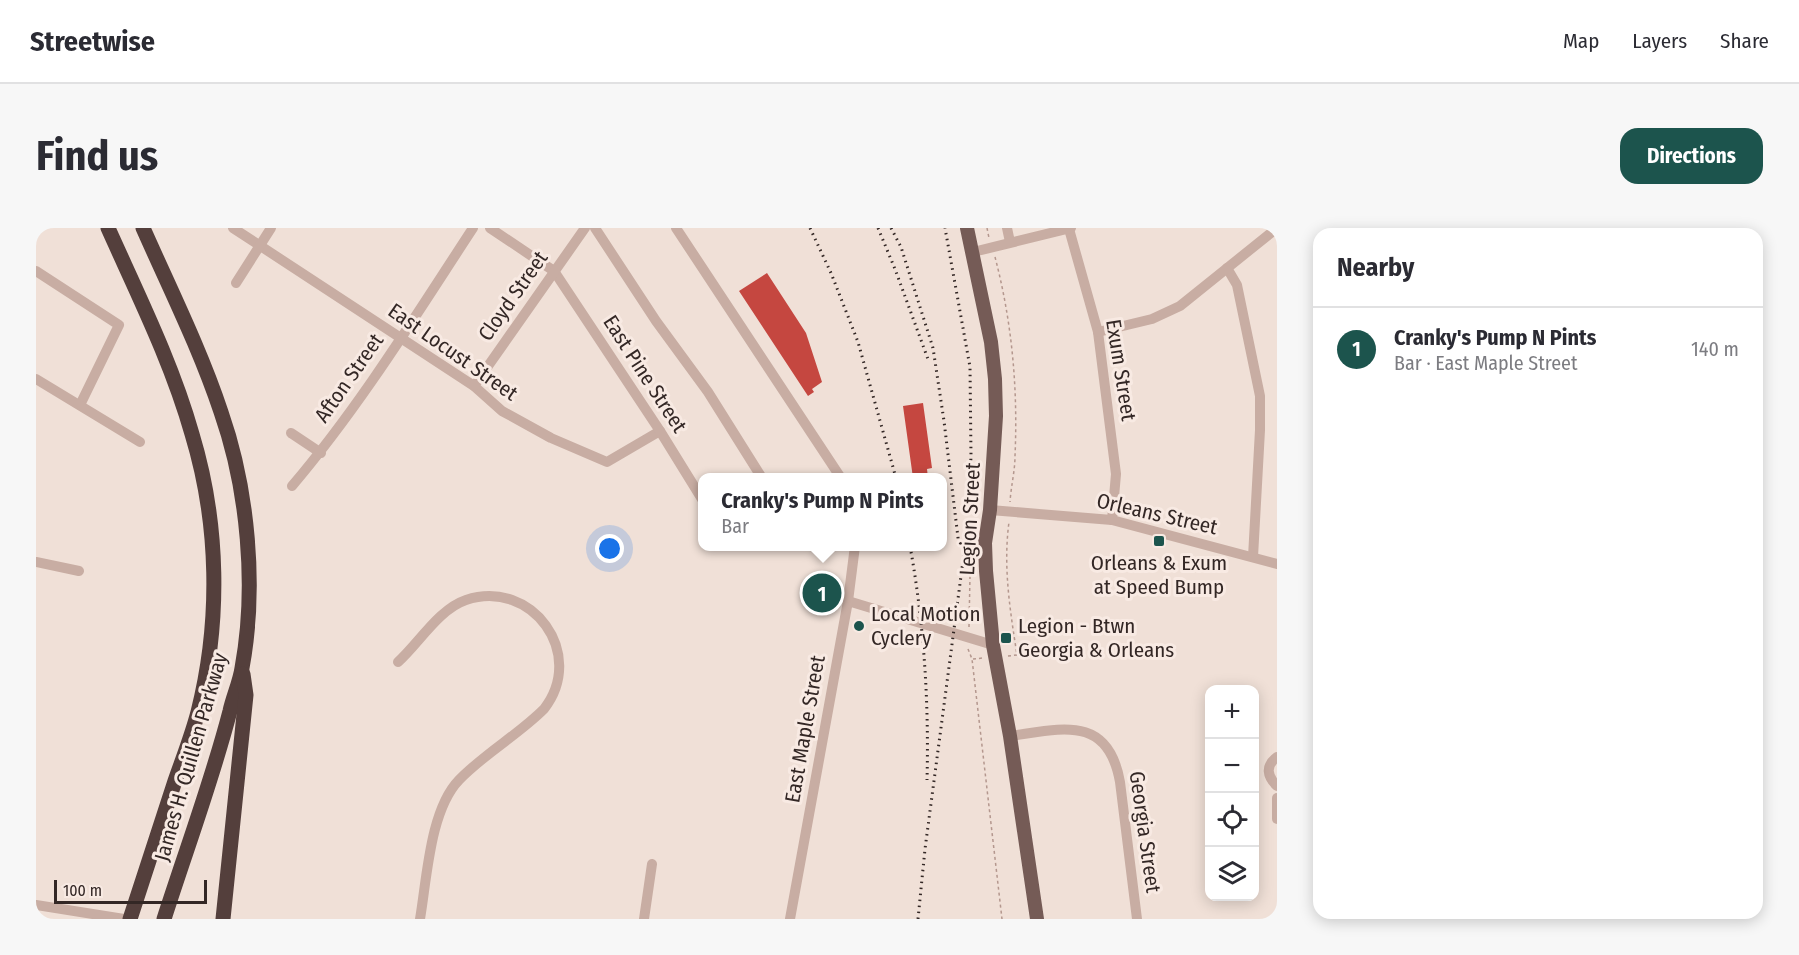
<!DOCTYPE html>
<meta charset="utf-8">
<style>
:root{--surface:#fff;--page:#f7f7f7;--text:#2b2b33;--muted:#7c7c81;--line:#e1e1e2;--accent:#1c544d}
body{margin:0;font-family:"Fira Sans Condensed",sans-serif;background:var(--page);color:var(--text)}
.controls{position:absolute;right:18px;bottom:18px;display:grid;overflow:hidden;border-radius:12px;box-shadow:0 3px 15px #0003}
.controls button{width:54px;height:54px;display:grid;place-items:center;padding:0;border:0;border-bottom:2px solid var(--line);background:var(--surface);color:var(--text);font:30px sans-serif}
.scale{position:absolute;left:18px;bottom:15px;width:153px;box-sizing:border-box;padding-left:6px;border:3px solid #332725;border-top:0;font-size:16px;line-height:21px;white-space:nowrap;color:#332725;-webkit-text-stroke:4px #f8eae3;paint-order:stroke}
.you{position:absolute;left:574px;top:321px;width:21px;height:21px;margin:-15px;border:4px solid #fff;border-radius:50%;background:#1a73e8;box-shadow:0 0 0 9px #1a73e833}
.badge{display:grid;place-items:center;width:39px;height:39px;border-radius:50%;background:var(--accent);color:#fff;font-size:20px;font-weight:700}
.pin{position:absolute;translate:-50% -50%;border:3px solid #fff;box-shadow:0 2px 6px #0006}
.popup{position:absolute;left:662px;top:245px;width:249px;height:78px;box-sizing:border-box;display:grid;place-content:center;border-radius:12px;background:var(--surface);filter:drop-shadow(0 2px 4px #0005);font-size:20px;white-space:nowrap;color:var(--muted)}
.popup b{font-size:22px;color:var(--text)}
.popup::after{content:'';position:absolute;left:50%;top:100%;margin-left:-12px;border:12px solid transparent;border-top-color:var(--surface)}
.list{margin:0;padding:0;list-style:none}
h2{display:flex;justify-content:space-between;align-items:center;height:78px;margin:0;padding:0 24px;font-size:26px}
h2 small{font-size:20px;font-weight:400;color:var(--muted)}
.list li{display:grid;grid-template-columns:39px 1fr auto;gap:18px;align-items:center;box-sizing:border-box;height:84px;padding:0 24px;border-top:2px solid var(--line)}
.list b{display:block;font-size:22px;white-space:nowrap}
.list p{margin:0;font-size:20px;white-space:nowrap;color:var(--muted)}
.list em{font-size:20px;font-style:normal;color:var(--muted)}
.icon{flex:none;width:33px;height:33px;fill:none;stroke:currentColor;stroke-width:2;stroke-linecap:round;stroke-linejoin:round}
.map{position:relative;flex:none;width:1241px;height:691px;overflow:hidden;border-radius:18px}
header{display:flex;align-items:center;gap:36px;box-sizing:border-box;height:84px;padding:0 30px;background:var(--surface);border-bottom:2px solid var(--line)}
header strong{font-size:28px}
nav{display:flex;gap:33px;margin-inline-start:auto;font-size:21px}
.intro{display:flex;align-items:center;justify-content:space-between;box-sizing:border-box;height:144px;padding:0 36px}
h1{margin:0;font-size:42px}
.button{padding:15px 27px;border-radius:18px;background:var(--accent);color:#fff;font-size:21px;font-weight:700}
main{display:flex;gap:36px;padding:0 36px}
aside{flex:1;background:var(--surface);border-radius:18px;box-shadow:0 3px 15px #0003}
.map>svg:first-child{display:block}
.building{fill:#c54740}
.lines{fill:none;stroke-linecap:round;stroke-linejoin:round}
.path{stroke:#b4978e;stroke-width:1.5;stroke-dasharray:3 3;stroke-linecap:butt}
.minor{stroke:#c8ada3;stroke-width:10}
.major{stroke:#755b56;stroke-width:14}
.highway{stroke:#543f3c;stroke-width:15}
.rail{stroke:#332725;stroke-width:3;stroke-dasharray:1.5 4.5;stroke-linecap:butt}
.poi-dot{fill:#1c544d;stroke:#f8eae3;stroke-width:2}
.labels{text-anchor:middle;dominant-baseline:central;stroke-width:6;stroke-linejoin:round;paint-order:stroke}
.street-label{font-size:21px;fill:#332725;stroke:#f8eae3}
.poi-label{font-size:21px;fill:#332725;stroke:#f8eae3;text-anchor:start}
</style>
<header>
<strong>Streetwise</strong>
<nav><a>Map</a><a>Layers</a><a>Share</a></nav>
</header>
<div class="intro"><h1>Find us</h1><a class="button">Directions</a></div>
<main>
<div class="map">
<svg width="1241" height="691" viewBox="0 0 1241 691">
<rect width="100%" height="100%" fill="#f0e0d7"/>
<g class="building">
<polygon points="731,45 770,105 786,154 776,161 778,164 772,168 703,63"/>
<polygon points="887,175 896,240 891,241 892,250 877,250 867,178"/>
</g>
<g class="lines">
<g class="path">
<polyline points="951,0 953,10"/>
<path d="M959 29C976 94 982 160 979 228 979 243 975 258 974 274"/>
<polyline points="933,399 934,347 937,335"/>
<polyline points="932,421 936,431 966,691"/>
<path d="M972 428 981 427C974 382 967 339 973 294"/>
<polyline points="937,431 947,430"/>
</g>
<g class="minor">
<polyline points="197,0 438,158 466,183 515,210 571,234 624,203"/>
<polyline points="454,0 518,43 624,203 666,271"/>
<polyline points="559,0 620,93 672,164 726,250"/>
<polyline points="640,0 805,250"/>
<polyline points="971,0 974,14"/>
<polyline points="1033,1 1062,104 1080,246 1076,292"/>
<polyline points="937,24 1035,0"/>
<polyline points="1191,40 1201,57 1224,168 1224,202 1217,329"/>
<polyline points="0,43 83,97 44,177"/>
<polyline points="200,55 235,0"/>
<polyline points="1062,104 1116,91 1144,78 1241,0"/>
<polyline points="0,151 104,214"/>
<polyline points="438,158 549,0"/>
<polyline points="255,205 285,225"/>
<path d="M256 258C324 178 380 87 437 0"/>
<polyline points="954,282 1076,292 1241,336"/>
<polyline points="0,334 43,343"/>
<polyline points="812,373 957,417"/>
<path d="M362 434C383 415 403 381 430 372 496 350 551 426 508 481 482 507 449 525 423 552 394 582 391 650 384 691"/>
<path d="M974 508C1025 501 1072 486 1084 554L1101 691"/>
<path d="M1241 529C1229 538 1231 548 1241 558"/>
<polyline points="1241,570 1241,591"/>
<polyline points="0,677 88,691"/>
<polyline points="608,691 616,636"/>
<polyline points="754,691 812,373 819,318"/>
</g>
<polyline class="major" points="931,0 955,114 959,151 960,188 954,282 949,315 950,343 957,417 974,508 1001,691"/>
<g class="highway">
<path d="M72 0C102 67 136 135 156 206 183 295 185 393 162 484 156 507 147 530 139 553 124 599 109 645 94 691"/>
<path d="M107 0C134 61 164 121 185 184 212 261 221 359 206 440 204 454 197 469 194 483 176 553 150 622 128 691"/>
<polyline points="187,691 210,467 207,446"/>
</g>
<g class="rail">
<polyline points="774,0 795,45 822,114 860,250"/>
<polyline points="842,0 859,41 893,134"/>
<polyline points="855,0 865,19 897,120 908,193 923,318"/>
<path d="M874 318C888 395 893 474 891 552"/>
<polyline points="882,691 889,621 932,295 935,228 934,139 909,0"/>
</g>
</g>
<g class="poi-dot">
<rect x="1117" y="307" width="12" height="12" rx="3"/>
<circle cx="823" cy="398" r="6"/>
<rect x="964" y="404" width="12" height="12" rx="3"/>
</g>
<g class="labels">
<g class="street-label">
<text transform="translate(477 68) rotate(-55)">Cloyd Street</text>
<text transform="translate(417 124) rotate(35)">East Locust Street</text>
<text transform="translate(1085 142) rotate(81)">Exum Street</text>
<text transform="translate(609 146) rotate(57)">East Pine Street</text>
<text transform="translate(313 150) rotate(-55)">Afton Street</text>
<text transform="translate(1121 286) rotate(13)">Orleans Street</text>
<text transform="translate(934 291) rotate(-87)">Legion Street</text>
<text transform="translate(769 501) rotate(-80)">East Maple Street</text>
<text transform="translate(155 529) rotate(-74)">James H. Quillen Parkway</text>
<text transform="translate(1109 604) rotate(82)">Georgia Street</text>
</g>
<g class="poi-label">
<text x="1123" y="335" text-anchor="middle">Orleans &amp; Exum<tspan x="1123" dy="24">at Speed Bump</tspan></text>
<text x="835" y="386">Local Motion<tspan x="835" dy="24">Cyclery</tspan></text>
<text x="982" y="398">Legion - Btwn<tspan x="982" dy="24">Georgia &amp; Orleans</tspan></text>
</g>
</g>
</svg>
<div class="controls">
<button>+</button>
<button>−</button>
<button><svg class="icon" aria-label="locate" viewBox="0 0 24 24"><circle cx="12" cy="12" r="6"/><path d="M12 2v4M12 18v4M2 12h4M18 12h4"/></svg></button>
<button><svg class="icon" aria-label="layers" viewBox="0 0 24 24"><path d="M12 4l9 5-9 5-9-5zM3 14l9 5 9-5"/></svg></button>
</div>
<div class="scale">100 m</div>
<div class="you"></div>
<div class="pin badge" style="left:786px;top:365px">1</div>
<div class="popup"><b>Cranky's Pump N Pints</b>Bar</div>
</div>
<aside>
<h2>Nearby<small></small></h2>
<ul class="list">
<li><span class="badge">1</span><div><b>Cranky's Pump N Pints</b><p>Bar · East Maple Street</p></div><em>140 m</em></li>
</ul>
</aside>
</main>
